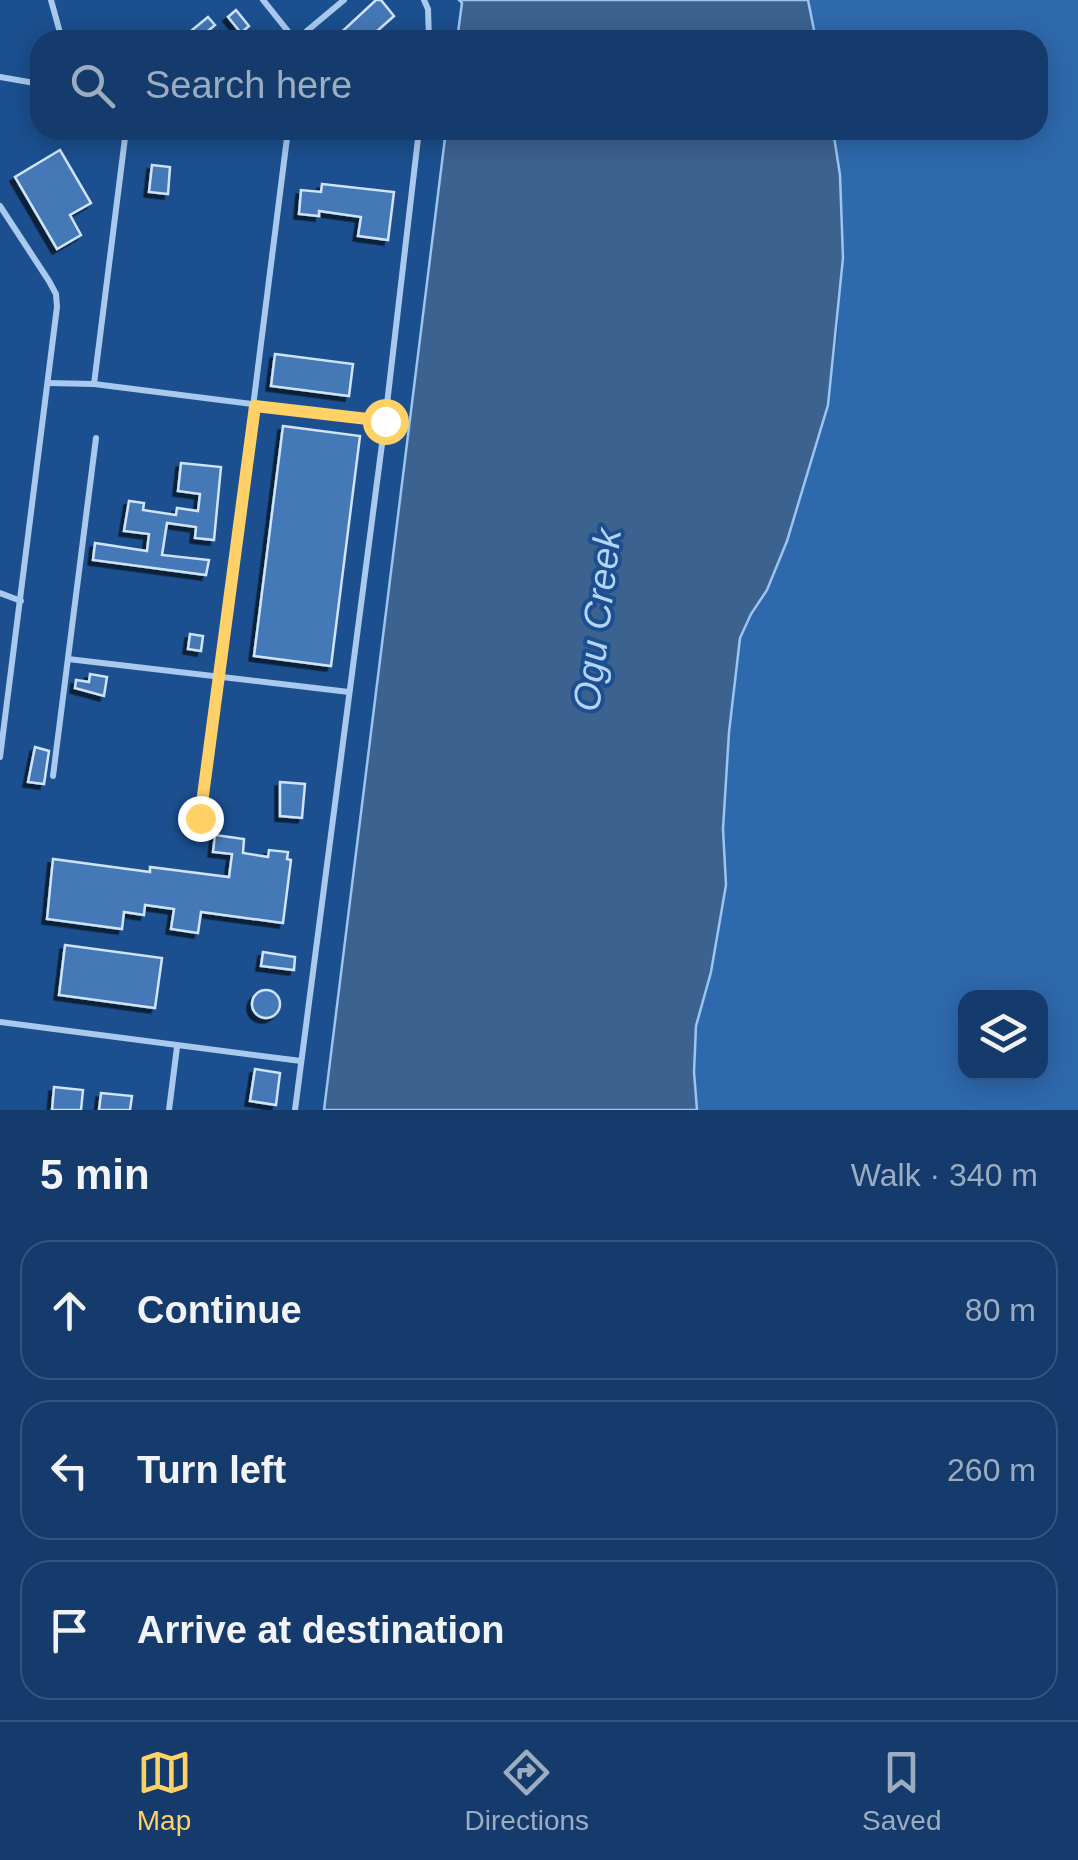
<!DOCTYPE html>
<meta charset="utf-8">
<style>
:root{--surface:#143b6b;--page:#1d4271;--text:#f1f3f6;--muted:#9dadc1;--line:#33557e;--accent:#ffd166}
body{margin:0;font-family:Helvetica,sans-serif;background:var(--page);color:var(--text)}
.controls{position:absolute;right:30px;bottom:30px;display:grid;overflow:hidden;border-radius:20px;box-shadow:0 5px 25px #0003}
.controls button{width:90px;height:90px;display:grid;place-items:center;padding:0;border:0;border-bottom:2px solid var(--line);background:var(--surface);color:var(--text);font:50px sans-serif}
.stop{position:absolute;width:30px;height:30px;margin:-22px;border:8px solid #ffd166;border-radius:50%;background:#fff}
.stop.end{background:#ffd166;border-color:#fff;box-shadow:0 2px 10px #0008}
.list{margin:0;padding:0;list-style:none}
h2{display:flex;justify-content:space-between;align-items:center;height:130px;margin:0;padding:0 40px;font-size:42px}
h2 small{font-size:32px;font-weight:400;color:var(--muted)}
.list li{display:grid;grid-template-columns:65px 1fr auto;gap:30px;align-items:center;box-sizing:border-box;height:140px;margin:0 20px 20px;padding:0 20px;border:2px solid var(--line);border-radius:30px}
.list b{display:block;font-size:38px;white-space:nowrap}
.list em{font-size:32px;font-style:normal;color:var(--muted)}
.icon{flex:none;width:55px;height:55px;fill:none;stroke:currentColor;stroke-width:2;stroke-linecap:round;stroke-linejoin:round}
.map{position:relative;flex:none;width:1078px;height:1110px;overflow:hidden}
.search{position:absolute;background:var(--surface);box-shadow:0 5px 25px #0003;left:30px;right:30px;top:30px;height:110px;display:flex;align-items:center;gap:25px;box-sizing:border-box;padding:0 35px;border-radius:30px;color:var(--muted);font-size:38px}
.sheet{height:610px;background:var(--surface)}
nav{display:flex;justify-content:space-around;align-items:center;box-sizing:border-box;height:140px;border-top:2px solid var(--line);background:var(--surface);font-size:28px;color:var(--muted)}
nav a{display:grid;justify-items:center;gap:5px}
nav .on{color:var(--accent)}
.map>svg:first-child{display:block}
.green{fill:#2e69ad;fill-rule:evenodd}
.water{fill:#3c6290;stroke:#9cc4f0;stroke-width:2.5}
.building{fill:#4478b7;stroke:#cfe3fa;stroke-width:2.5;filter:url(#shadow)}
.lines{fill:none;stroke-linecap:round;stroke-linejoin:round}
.service{stroke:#a9c9ee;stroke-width:6}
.route{stroke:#ffd166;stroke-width:12}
.labels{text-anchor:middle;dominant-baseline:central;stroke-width:8;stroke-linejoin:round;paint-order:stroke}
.water-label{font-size:38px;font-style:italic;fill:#b5d3f5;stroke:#1b4f8f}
</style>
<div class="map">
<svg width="1078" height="1110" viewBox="0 0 1078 1110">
<defs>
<filter id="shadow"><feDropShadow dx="-4.5" dy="4.5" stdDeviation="0" flood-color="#0009"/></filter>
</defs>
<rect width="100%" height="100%" fill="#1b4f8f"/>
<path class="green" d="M808 0H1078V1110H697L694 1072 696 1026 711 972 726 885 723 829 729 732 740 638 751 614 767 590 787 541 828 405 838 330 840 175 833 130H1038V40H816ZM966 998H1040V1072H966Z"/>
<g class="water">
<polygon points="459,0 808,0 816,40 457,40 462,3"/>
<polygon points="446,130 833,130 840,175 843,258 828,405 787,541 767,590 751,614 740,638 729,732 723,829 726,885 711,972 696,1026 694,1072 697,1110 324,1110"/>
</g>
<g class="building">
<polygon points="376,0 381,0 394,16 367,40 333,40"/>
<polygon points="236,10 249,26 241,33 228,17"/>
<polygon points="208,17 215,25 197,40 180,40"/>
<polygon points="60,150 91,203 70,215 81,235 57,249 15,177"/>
<polygon points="152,165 170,167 168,194 149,192"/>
<polygon points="322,184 394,192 388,240 358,236 361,217 319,211 319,216 299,214 301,190 321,192"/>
<polygon points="275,354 353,364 349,396 271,386"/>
<polygon points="283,426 360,436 331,666 254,656"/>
<polygon points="181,463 221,467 214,540 195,538 196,527 167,523 162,555 209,560 206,575 93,560 95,543 147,551 149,534 124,531 129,501 144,503 143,510 176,515 177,508 198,511 200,494 178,491"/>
<polygon points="190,634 203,636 201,651 188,649"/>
<polygon points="90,674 107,677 104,696 75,688 76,680 89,682"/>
<polygon points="35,747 49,751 44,784 28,782"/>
<polygon points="280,782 305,784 302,818 280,816"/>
<polygon points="215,835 244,839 243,853 268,857 269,850 288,852 287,859 291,860 283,923 201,912 198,933 171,929 174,909 145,905 144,915 124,912 122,929 47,919 53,859 150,872 150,867 229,877 232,854 213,852"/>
<polygon points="65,945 162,958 155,1008 59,995"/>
<polygon points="263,952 295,957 294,970 261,966"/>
<circle cx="266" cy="1004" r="14"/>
<polygon points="255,1069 280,1073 276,1105 250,1101"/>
<polygon points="54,1087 83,1090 81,1110 52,1110"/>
<polygon points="101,1093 132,1096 130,1110 99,1110"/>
</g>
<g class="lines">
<g class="service">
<polyline points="51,0 62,40"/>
<polyline points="263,0 295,40"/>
<polyline points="424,0 428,9 429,40"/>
<polyline points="296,40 344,0"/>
<polyline points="0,77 40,84"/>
<polyline points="0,206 49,281 56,294 57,307 0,757"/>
<polyline points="48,383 94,384 385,421"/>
<polyline points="94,384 126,130"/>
<polyline points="0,593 21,601"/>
<polyline points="68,659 349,692"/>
<polyline points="53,776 96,438"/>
<polyline points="201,818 288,130"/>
<polyline points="0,1022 301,1061"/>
<polyline points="169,1110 177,1047"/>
<polyline points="295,1110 385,421 419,130"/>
</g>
</g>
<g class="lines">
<polyline class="route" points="200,818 255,406 385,421"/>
</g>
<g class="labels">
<g class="water-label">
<text transform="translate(597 620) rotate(-83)">Ogu Creek</text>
</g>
</g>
</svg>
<div class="controls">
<button><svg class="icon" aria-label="layers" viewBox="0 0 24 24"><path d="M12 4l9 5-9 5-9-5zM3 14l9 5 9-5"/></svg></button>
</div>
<div class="stop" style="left:385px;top:421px"></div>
<div class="stop end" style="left:200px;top:818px"></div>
<div class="search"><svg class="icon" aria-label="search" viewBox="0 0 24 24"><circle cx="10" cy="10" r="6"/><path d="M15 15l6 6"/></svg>Search here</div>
</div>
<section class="sheet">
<h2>5 min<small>Walk · 340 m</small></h2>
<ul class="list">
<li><svg class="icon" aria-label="ahead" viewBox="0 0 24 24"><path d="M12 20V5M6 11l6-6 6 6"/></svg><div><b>Continue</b></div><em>80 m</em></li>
<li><svg class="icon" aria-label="left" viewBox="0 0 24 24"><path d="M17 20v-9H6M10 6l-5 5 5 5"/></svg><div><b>Turn left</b></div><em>260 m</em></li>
<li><svg class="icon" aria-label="arrive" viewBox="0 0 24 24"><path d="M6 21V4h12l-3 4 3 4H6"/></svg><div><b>Arrive at destination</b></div></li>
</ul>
</section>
<nav>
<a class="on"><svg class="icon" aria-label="map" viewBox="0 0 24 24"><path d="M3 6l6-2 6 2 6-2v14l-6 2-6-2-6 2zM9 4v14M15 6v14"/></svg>Map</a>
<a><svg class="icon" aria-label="directions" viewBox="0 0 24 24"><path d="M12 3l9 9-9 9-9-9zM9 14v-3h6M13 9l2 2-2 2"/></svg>Directions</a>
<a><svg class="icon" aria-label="saved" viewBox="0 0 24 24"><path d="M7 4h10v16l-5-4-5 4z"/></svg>Saved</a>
</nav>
